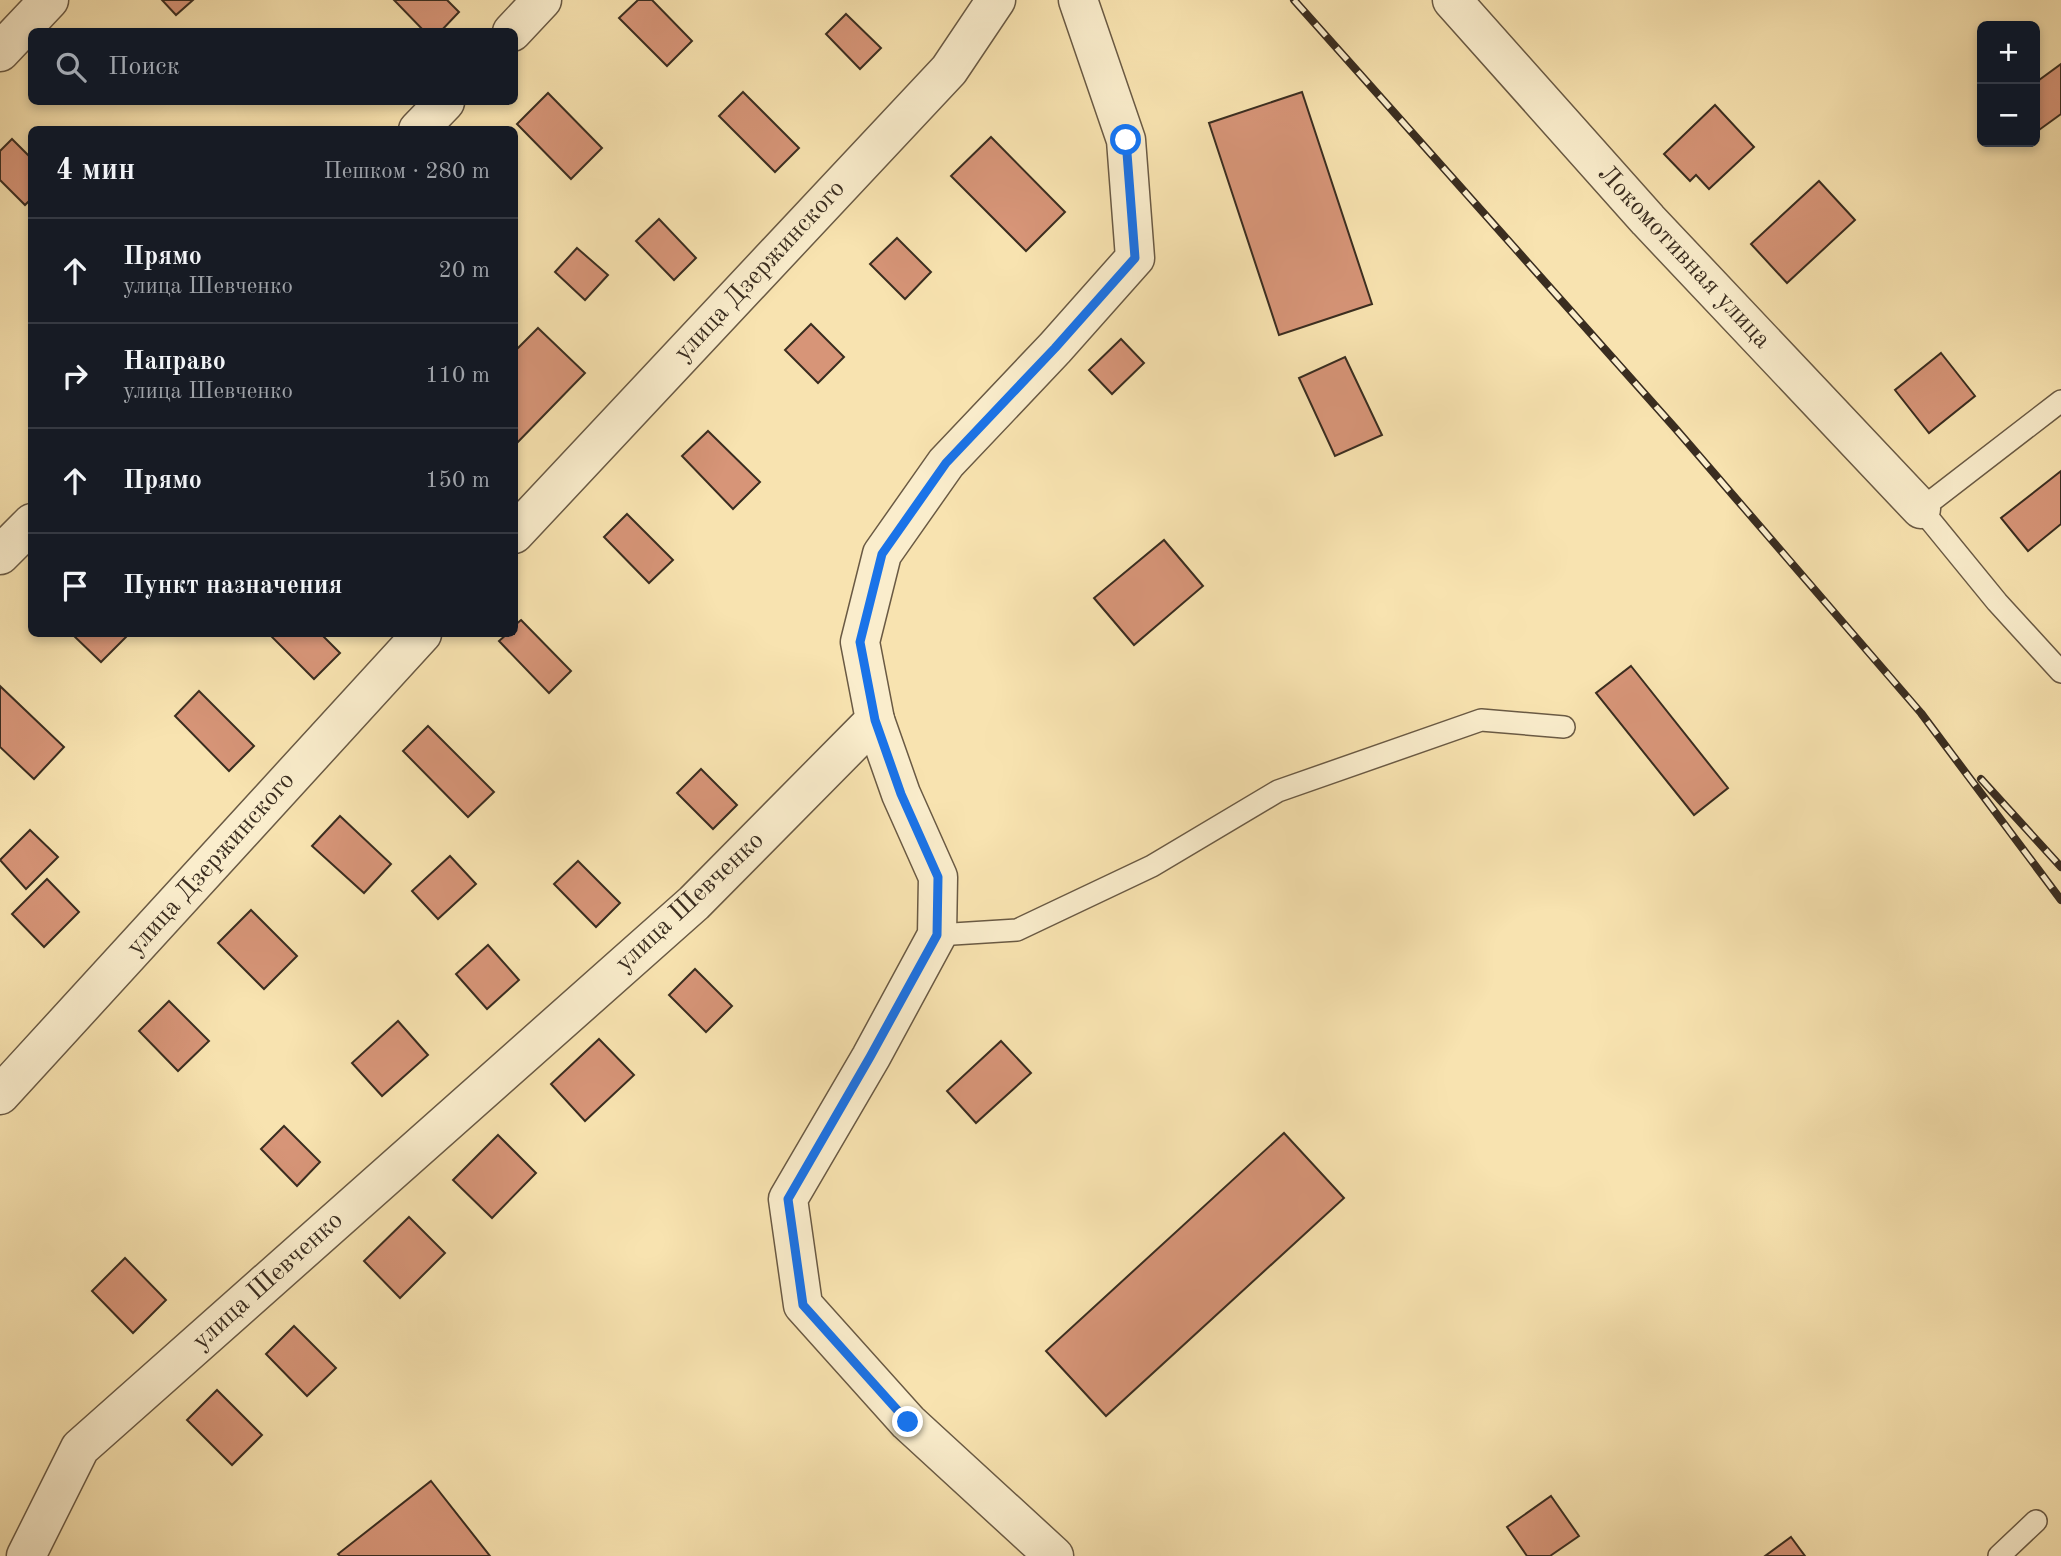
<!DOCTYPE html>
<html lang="ru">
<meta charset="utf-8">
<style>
:root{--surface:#171b24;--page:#242831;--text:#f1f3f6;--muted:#9ea1a6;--line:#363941}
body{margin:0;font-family:"Old Standard TT",serif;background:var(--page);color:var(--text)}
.controls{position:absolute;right:21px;top:21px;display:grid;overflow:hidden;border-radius:10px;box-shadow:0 4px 10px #0003}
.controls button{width:63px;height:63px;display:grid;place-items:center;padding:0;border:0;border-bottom:2px solid var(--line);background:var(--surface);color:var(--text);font:35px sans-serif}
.stop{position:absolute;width:21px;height:21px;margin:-16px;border:5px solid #1a73e8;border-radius:50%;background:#fff}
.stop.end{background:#1a73e8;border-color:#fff;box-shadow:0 2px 7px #0008}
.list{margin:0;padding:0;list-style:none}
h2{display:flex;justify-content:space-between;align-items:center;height:91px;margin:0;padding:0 28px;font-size:30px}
h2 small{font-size:23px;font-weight:400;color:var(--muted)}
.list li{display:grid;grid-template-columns:46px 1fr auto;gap:21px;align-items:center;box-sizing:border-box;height:105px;padding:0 28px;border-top:2px solid var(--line)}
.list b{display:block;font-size:26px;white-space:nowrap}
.list p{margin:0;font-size:23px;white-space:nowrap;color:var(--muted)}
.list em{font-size:23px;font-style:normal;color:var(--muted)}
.icon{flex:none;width:38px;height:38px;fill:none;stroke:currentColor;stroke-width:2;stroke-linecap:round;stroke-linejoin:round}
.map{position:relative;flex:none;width:2061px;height:1556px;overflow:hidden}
.search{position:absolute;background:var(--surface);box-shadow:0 4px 10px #0003;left:28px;top:28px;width:490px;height:77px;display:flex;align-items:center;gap:18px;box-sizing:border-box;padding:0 24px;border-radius:10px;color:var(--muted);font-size:26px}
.panel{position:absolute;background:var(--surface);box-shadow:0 4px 10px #0003;left:28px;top:126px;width:490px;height:511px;border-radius:10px}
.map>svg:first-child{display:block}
.building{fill:#d79578;stroke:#3a2d20;stroke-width:2}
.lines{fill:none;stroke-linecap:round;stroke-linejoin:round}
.service-casing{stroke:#6a5a44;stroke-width:24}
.minor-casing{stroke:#6a5a44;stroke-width:41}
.service{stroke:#faedcc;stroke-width:21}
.minor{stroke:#faedcc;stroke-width:38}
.rail-casing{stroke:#3a2d20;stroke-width:8}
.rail{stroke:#faedcc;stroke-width:5;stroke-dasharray:16;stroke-linecap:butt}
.route{stroke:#1a73e8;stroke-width:9}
.labels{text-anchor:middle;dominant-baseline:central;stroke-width:6;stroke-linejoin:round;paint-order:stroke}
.street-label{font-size:26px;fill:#3a2d20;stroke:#faedcc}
</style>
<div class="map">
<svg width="2061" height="1556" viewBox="0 0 2061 1556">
<rect width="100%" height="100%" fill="#f8e3b0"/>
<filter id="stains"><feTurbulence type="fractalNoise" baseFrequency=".00286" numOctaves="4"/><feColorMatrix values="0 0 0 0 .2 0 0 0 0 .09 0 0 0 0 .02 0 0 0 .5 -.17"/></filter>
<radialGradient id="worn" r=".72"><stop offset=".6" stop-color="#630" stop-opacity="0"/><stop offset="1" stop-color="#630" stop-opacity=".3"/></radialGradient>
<g class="building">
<polygon points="162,0 193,0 176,15"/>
<polygon points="394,0 447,0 459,12 440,32 425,32"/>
<polygon points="638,0 652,0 692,41 667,66 619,18"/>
<polygon points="846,14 881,48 860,69 826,34"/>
<polygon points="2061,64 2061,114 2039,130 2035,125 2035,83"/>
<polygon points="743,92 799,148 775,172 719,116"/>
<polygon points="1302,92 1372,304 1279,335 1209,123"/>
<polygon points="548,93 602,148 571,179 517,124"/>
<polygon points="1715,105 1754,147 1709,189 1696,175 1690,181 1664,154"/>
<polygon points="991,137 1065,212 1026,251 951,176"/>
<polygon points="12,139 32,159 32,198 25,205 0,180 0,151"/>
<polygon points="1819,181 1855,220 1787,283 1751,244"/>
<polygon points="659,219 696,258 674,280 636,241"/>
<polygon points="897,238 931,272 905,299 870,264"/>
<polygon points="577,248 608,275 585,300 555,272"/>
<polygon points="811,324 844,357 818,383 785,350"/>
<polygon points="538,328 585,373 514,446 514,352"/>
<polygon points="1121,339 1144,363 1112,394 1089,370"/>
<polygon points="1941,353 1975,396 1929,433 1895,390"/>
<polygon points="1345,357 1382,435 1335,456 1299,378"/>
<polygon points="708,431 760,482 733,509 682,456"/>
<polygon points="2061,471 2061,524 2028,551 2001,518"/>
<polygon points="627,514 673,560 649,583 604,537"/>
<polygon points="1164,540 1203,586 1134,645 1094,598"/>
<polygon points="521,620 571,671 549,693 499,641 507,634 514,634 514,626"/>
<polygon points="72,634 127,634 128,635 101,662"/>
<polygon points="274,634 321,634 340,653 314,679 271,636"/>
<polygon points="1631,666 1728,788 1694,815 1596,693"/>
<polygon points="0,686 64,747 34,779 0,747"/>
<polygon points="199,691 254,746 229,771 175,716"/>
<polygon points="428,726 494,792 468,817 403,751"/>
<polygon points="701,769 737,805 713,829 677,793"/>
<polygon points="340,816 391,864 364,893 312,846"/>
<polygon points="30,830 58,857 26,889 0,860"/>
<polygon points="450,856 476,884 438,919 412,891"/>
<polygon points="578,861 620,903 596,927 554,884"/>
<polygon points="47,879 79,912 44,947 12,914"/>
<polygon points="251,910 297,956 264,989 218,943"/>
<polygon points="488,945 519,980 487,1009 456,974"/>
<polygon points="695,969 732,1006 706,1032 669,995"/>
<polygon points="169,1001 209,1041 178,1071 139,1031"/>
<polygon points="398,1021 428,1055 382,1096 352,1063"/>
<polygon points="599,1039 634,1075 585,1121 551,1084"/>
<polygon points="1001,1041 1031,1073 976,1123 947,1091"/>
<polygon points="284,1126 320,1162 297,1186 261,1149"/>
<polygon points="1284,1133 1344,1198 1106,1416 1046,1351"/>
<polygon points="498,1135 536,1173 492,1218 453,1180"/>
<polygon points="409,1217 445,1253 400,1298 364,1261"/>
<polygon points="125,1258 166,1300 133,1333 92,1291"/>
<polygon points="294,1326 336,1368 307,1396 266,1354"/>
<polygon points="217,1390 262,1435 232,1465 187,1420"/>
<polygon points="431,1481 490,1556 340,1556 338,1554"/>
<polygon points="1551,1496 1579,1536 1550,1556 1527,1556 1507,1527"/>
<polygon points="1791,1537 1805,1556 1765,1556"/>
</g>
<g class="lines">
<defs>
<g id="service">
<polyline points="2061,401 1921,509 1997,602 2061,672"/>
<polyline points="937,935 1017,930 1152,866 1278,791 1481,720 1564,727"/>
<polyline points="1999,1556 2036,1521"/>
</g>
<g id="minor">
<polyline points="1452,0 1648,220 1921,509"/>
<polyline points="512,32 542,0"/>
<polyline points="0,52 49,0"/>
<polyline points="418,130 445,102"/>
<polyline points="514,534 949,70 996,0"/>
<polyline points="0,555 32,523"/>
<polyline points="875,720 901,794 938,877 937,935 871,1057 788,1199 803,1305 908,1422 1054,1556"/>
<polyline points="0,1095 422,634"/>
<polyline points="26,1556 80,1448 694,903 875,720 860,642 882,554 946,463 1055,348 1135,258 1126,140 1078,0"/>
</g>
</defs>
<use href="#service" class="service-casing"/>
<use href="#minor" class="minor-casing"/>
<use href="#service" class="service"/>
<use href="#minor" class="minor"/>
<defs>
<g id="rail">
<polyline points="1294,0 1675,428 1921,713 2061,900"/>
<polyline points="1981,779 2061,867"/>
</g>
</defs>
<use href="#rail" class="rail-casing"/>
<use href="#rail" class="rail"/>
</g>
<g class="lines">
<polyline class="route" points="908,1422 803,1305 788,1199 870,1057 937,935 938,877 901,794 875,720 860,642 882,554 946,463 1055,348 1135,258 1126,140"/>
</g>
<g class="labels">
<g class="street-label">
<text transform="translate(1684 257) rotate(47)">Локомотивная улица</text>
<text transform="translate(760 271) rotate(-47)">улица Дзержинского</text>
<text transform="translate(211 864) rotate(-48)">улица Дзержинского</text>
<text transform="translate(690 902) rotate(-43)">улица Шевченко</text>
<text transform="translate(268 1281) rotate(-42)">улица Шевченко</text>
</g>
</g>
<rect width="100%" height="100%" filter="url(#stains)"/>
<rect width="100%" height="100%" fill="url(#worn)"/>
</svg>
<div class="controls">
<button>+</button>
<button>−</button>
</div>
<div class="stop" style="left:1126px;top:140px"></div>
<div class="stop end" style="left:908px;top:1422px"></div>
<div class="search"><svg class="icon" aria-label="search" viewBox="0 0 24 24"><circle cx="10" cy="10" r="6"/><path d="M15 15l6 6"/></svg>Поиск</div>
<section class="panel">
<h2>4 мин<small>Пешком · 280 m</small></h2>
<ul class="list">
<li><svg class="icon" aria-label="ahead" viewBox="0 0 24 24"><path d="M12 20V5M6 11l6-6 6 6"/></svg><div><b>Прямо</b><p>улица Шевченко</p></div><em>20 m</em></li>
<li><svg class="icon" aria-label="right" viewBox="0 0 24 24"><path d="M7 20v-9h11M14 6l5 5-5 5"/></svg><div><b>Направо</b><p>улица Шевченко</p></div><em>110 m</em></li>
<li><svg class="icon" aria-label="ahead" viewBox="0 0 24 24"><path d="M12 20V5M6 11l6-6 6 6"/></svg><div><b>Прямо</b></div><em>150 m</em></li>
<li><svg class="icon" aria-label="arrive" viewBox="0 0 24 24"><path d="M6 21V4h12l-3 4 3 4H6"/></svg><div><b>Пункт назначения</b></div></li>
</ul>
</section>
</div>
